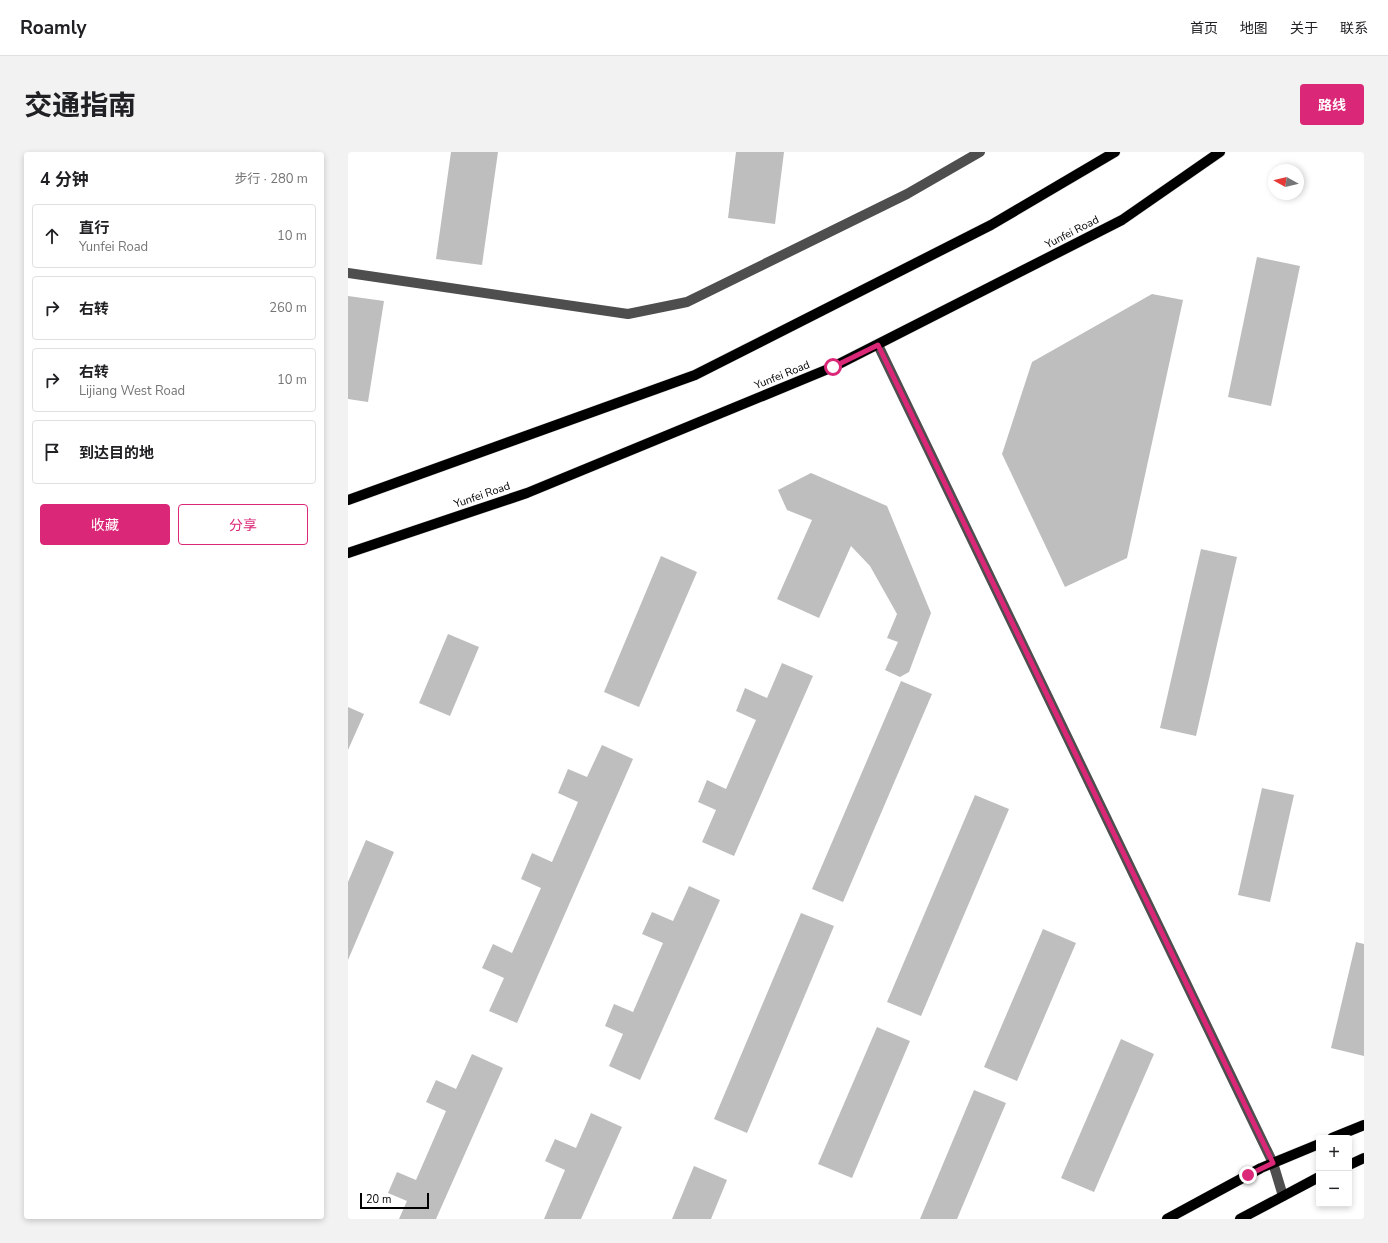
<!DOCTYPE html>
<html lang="zh">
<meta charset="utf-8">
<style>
:root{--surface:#fff;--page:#f2f2f2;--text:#202124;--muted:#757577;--line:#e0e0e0;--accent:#db2777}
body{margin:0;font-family:"Nunito Sans","Noto Sans SC",sans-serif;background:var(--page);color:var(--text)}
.controls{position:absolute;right:12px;bottom:12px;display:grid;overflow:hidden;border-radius:4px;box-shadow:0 2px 6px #0003}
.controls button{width:36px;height:36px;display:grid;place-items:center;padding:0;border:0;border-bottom:1px solid var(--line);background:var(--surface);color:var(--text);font:20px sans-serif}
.compass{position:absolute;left:920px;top:12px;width:36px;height:36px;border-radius:50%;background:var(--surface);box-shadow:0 2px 6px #0003;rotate:278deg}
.scale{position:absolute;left:12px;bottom:10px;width:69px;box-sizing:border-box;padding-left:4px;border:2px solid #000;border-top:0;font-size:11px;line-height:14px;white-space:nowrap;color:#000;-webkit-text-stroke:3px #fff;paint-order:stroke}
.stop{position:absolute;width:12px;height:12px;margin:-9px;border:3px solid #db2777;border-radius:50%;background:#fff}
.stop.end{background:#db2777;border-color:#fff;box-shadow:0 1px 4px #0008}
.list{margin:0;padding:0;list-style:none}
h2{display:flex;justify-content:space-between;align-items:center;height:52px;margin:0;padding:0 16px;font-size:17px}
h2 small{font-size:13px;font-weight:400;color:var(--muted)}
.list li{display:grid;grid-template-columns:26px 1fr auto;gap:12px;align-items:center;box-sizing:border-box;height:64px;margin:0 8px 8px;padding:0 8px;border:1px solid var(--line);border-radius:4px}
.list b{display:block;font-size:15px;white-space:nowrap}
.list p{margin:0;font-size:13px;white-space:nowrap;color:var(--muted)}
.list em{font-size:13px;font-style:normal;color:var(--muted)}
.actions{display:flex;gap:8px;padding:12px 16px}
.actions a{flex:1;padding:9px 0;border:1px solid var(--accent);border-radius:4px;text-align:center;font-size:14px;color:var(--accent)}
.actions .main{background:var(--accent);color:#fff}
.icon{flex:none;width:22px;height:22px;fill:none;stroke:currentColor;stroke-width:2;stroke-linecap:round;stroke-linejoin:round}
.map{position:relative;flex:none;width:1016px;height:1067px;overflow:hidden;border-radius:4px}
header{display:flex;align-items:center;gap:24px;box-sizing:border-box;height:56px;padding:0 20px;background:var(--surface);border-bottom:1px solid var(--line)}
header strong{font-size:19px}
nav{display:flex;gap:22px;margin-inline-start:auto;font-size:14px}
.intro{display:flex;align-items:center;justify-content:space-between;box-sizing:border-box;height:96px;padding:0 24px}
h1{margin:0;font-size:28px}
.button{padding:10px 18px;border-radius:4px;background:var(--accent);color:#fff;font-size:14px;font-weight:700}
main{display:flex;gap:24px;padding:0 24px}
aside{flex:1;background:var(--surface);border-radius:4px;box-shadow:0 2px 6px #0003}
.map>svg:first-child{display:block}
.building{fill:#bebebe}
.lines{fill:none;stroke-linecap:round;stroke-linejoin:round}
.major-casing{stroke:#dbdbdb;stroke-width:11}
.minor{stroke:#4e4e4e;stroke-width:10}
.major{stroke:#000;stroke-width:10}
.route{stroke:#db2777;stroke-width:5}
.labels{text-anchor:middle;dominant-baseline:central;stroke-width:3;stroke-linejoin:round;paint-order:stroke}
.street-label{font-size:11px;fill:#000;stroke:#fff}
</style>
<header>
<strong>Roamly</strong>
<nav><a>首页</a><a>地图</a><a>关于</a><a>联系</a></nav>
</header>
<div class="intro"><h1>交通指南</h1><a class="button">路线</a></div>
<main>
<aside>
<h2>4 分钟<small>步行 · 280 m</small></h2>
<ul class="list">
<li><svg class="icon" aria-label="ahead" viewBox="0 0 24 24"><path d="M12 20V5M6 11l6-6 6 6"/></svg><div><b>直行</b><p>Yunfei Road</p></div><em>10 m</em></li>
<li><svg class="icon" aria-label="right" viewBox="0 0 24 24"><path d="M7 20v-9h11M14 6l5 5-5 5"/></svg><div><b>右转</b></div><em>260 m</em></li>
<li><svg class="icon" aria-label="right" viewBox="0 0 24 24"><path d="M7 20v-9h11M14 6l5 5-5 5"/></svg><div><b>右转</b><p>Lijiang West Road</p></div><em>10 m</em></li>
<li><svg class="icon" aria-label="arrive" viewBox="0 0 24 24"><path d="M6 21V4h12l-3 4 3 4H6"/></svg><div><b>到达目的地</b></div></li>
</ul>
<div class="actions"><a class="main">收藏</a><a>分享</a></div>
</aside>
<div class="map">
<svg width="1016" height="1067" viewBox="0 0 1016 1067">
<rect width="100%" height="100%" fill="#fff"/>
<g class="building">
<polygon points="103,0 150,0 134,113 88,107"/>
<polygon points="388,0 436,0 427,72 380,66"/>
<polygon points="909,105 952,114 923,254 880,245"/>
<polygon points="804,142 835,148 779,406 717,435 654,302 684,210"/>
<polygon points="0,144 36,149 20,250 0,247"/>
<polygon points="463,321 539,354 583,461 561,520 552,525 537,518 550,490 539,486 549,462 522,414 503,394 471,466 429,447 464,368 439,358 430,338"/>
<polygon points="853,397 889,405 848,584 812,576"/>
<polygon points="313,404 349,420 291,555 256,540"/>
<polygon points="100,482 131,495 102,564 71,551"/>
<polygon points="434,511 465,524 386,704 354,690 368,658 350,650 359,628 378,637 408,568 388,559 397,536 419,546"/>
<polygon points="553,529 584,542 495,750 464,737"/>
<polygon points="0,555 16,562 0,598"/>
<polygon points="254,593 285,607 169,871 141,859 156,826 134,816 145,792 164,801 193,736 173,727 184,701 204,710 230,650 210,641 220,617 239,625"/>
<polygon points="914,636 946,643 922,750 890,743"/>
<polygon points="627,643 661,657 573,864 539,850"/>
<polygon points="18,688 46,700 0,808 0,730"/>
<polygon points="341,734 372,748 292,928 261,914 275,882 257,874 266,852 285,860 315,791 294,782 304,760 325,769"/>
<polygon points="453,761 486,774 399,981 366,967"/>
<polygon points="695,777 728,791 669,929 636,915"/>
<polygon points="1008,790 1016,792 1016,904 983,896"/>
<polygon points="529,875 562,889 504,1026 470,1012"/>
<polygon points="773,887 806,902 746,1040 713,1026"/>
<polygon points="124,902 155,916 88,1067 51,1067 59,1049 40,1041 49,1020 68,1028 98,959 78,950 88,928 108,937"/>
<polygon points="626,938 658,951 609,1067 572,1067"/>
<polygon points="243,961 274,975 233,1067 196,1067 217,1018 197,1009 207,987 228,996"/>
<polygon points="346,1014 379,1028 363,1067 324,1067"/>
</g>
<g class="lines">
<defs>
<g id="major">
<polyline points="0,348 347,223 643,73 767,0"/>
<polyline points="0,401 179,341 485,215 774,68 872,0"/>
<polyline points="984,986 1016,973"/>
<polyline points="1001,1013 1016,1006"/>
<polyline points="819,1067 913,1016 971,992"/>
<polyline points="892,1067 971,1025"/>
</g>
</defs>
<use href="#major" class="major-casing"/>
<g class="minor">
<polyline points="0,121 280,162 339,150 559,42 632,0"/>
<polyline points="530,193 925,1011 935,1044"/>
</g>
<use href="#major" class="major"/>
</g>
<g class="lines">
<polyline class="route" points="485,215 530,193 925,1011 900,1023"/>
</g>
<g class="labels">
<g class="street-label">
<text transform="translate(724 80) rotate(-27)">Yunfei Road</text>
<text transform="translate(434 223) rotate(-22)">Yunfei Road</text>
<text transform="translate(134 343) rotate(-19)">Yunfei Road</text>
</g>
</g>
</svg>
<div class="controls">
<button>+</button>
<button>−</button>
</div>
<svg class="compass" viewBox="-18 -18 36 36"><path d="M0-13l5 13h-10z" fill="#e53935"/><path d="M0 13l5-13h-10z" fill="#757577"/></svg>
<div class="scale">20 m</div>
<div class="stop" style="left:485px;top:215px"></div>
<div class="stop end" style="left:900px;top:1023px"></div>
</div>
</main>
